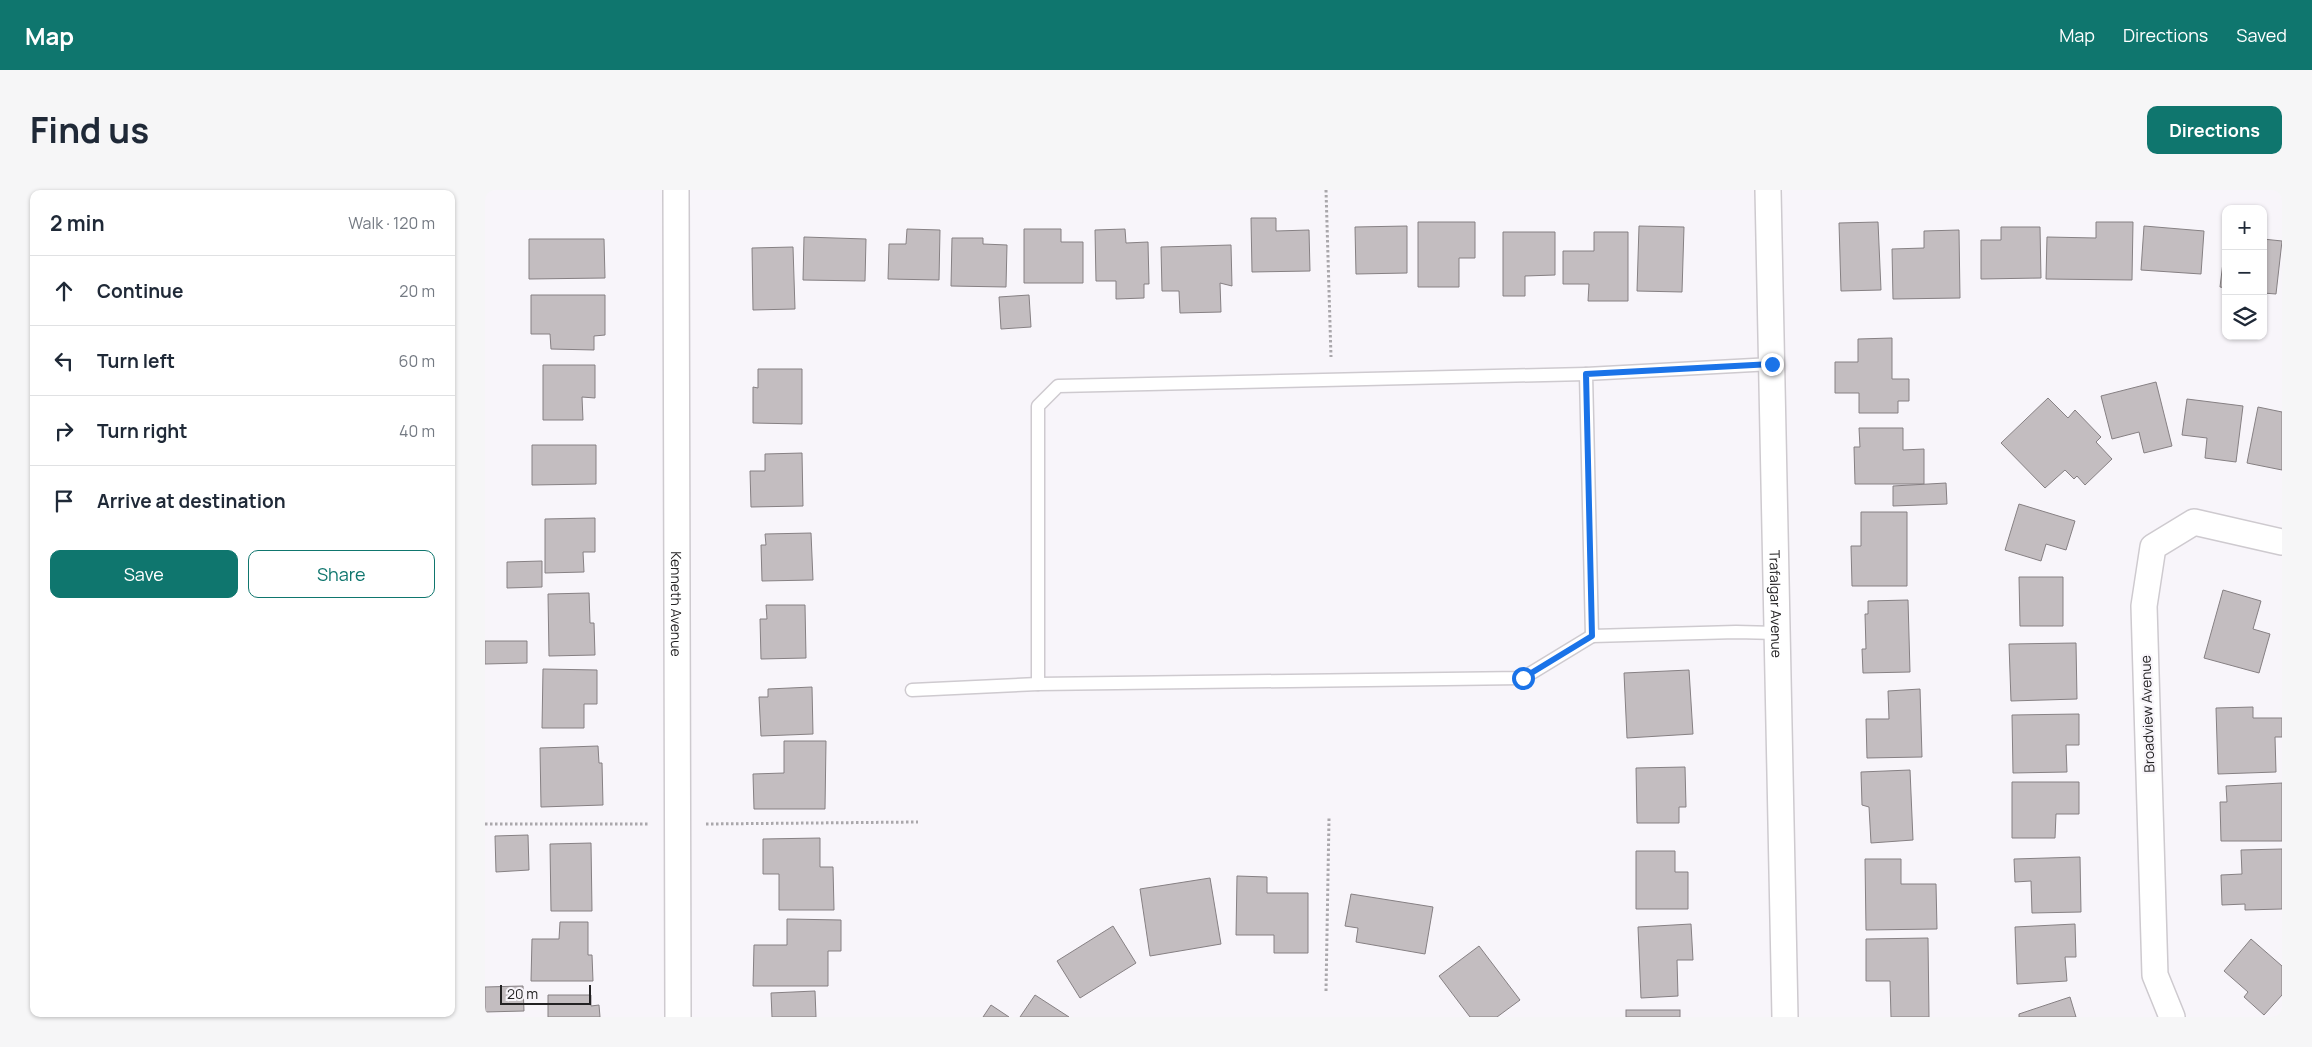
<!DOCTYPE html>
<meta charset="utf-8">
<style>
:root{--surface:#fff;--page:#f6f6f7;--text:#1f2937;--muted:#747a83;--line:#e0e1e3;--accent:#0f766e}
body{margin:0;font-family:Manrope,sans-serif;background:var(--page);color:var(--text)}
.controls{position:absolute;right:15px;top:15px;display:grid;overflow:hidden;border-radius:10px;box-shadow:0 1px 4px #0004}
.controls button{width:45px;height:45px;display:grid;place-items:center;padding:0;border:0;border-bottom:1px solid var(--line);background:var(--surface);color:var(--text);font:25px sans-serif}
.scale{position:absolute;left:15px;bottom:12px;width:91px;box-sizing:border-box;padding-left:5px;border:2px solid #232223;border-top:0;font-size:14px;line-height:18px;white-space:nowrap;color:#232223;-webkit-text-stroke:4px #f8f5fa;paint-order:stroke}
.stop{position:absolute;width:15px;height:15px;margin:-11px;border:4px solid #1a73e8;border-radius:50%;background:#fff}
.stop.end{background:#1a73e8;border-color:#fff;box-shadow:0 1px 5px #0008}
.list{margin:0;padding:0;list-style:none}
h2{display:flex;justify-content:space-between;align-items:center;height:65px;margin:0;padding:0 20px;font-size:21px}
h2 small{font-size:16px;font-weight:400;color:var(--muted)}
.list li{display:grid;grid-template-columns:32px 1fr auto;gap:15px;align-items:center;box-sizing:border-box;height:70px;padding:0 20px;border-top:1px solid var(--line)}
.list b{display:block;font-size:19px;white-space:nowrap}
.list em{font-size:16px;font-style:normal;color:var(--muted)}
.actions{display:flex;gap:10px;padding:15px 20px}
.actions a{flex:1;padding:11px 0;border:1px solid var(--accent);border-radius:10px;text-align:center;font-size:18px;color:var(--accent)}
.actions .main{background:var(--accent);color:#fff}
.icon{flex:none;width:28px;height:28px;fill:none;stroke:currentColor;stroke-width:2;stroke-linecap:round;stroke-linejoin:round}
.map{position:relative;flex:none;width:1797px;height:827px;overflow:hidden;border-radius:10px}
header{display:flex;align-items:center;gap:30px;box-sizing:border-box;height:70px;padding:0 25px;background:var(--accent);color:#fff}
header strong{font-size:24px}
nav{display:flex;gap:28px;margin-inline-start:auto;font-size:18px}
.intro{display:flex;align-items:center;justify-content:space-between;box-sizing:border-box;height:120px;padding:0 30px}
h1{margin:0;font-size:35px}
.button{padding:12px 22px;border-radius:10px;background:var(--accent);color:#fff;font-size:18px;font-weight:700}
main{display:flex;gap:30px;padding:0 30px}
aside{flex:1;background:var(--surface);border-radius:10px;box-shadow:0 1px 4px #0004}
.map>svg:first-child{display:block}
.building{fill:#c3bdc0;stroke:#868083}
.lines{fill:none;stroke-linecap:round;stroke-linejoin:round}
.lane-casing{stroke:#cecacf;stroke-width:15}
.street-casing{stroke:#cecacf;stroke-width:28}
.path{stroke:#aaa7ab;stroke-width:3;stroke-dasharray:2.5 2.5;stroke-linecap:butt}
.lane{stroke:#fff;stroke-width:12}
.street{stroke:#fff;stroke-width:25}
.route{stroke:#1a73e8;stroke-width:6}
.labels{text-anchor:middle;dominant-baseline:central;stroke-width:4.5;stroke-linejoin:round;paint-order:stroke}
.street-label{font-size:14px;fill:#232223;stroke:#f8f5fa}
</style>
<header>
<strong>Map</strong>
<nav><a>Map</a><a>Directions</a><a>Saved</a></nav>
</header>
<div class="intro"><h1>Find us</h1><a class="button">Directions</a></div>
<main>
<aside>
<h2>2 min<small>Walk · 120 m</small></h2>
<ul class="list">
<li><svg class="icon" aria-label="ahead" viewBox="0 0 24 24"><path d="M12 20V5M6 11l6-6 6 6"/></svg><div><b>Continue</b></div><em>20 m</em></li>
<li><svg class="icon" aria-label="left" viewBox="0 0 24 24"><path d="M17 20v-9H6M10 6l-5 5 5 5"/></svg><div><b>Turn left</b></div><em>60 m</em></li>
<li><svg class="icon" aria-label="right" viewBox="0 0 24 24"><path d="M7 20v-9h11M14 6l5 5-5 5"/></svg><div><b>Turn right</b></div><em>40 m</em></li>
<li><svg class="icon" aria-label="arrive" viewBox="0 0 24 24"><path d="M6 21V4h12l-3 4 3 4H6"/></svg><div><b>Arrive at destination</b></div></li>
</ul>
<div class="actions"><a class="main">Save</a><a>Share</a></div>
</aside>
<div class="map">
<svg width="1797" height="827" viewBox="0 0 1797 827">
<rect width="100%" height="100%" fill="#f8f5fa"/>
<g class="building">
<polygon points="766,28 791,28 791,41 824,40 825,81 767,82"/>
<polygon points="933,32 990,32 990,68 974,68 974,97 933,97"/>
<polygon points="1393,32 1396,100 1356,101 1354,33"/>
<polygon points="1611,32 1648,32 1647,90 1561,89 1562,47 1611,48"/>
<polygon points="922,36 922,83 871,84 870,37"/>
<polygon points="1154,36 1199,37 1197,102 1152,101"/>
<polygon points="1659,36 1719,41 1716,84 1656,80"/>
<polygon points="1516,37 1555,37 1556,88 1496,89 1496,50 1516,50"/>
<polygon points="422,39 455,40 454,90 403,89 404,54 421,54"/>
<polygon points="539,39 576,39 576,52 598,52 598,93 539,93"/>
<polygon points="640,39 641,53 663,52 664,94 659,94 659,108 631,109 631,91 611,91 610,40"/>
<polygon points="1474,40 1475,108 1408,109 1407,59 1439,58 1439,41"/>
<polygon points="1018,42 1070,42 1070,85 1040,86 1040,106 1018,106"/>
<polygon points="1109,42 1143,42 1143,111 1103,111 1104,94 1078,94 1078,61 1109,61"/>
<polygon points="319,47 381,49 380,91 318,90"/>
<polygon points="467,48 498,48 498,54 522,55 521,97 466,96"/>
<polygon points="44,49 119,49 120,88 44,89"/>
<polygon points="1778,49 1797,51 1791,104 1778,103"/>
<polygon points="746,55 747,96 735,93 736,122 695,123 694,101 677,101 676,57"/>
<polygon points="1740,56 1741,56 1741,98 1735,97"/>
<polygon points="308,57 310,119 268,120 267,58"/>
<polygon points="46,105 120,105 120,145 109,146 109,160 66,159 65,144 46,144"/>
<polygon points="544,105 546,137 516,139 514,107"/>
<polygon points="1407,148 1407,189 1424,189 1424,211 1413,211 1413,223 1374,223 1374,203 1350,203 1350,172 1373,172 1373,149"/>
<polygon points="58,175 110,175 110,208 97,207 98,230 58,230"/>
<polygon points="273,179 317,179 317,234 268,233 268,197 273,198"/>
<polygon points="1671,192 1687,256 1659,263 1654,242 1627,249 1616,206"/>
<polygon points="1563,208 1583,228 1590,220 1616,247 1611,252 1627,269 1600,295 1592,286 1589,289 1580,280 1560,298 1516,253"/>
<polygon points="1702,209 1758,216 1751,272 1720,268 1722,248 1697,245"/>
<polygon points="1773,217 1797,222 1797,280 1762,273"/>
<polygon points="1374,238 1418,238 1418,260 1439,259 1439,294 1370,294 1369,257 1375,257"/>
<polygon points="47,255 111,255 111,294 47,295"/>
<polygon points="317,263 318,316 266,317 265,281 280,281 280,264"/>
<polygon points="1461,293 1462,314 1408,316 1408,296"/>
<polygon points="1534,314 1590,331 1581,360 1561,354 1556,371 1520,360"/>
<polygon points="1376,322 1422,322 1422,396 1367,396 1366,356 1376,356"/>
<polygon points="110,328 110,362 98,362 99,382 60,383 60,329"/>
<polygon points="326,343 328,390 277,391 276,355 281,355 280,344"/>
<polygon points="57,371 57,397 22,398 22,372"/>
<polygon points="1534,387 1578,387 1578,436 1535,436"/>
<polygon points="1738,400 1776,411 1768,439 1785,444 1774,483 1719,468"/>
<polygon points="104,403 105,433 109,433 110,465 64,466 63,404"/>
<polygon points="1423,410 1425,482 1378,483 1377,459 1381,459 1380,424 1383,424 1383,411"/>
<polygon points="281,415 320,415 321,468 276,469 275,429 282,429"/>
<polygon points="0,451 42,451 42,473 0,474"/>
<polygon points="1591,453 1592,509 1526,511 1524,454"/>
<polygon points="58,479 112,480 112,514 99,514 99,538 57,538"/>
<polygon points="1204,480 1208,544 1142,548 1139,483"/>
<polygon points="327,497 328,544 276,546 274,507 283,507 283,499"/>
<polygon points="1435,499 1437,567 1382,568 1381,529 1404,529 1403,501"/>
<polygon points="1768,517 1768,528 1797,528 1797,547 1790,547 1791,582 1733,584 1731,518"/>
<polygon points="1594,524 1594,555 1581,555 1582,582 1528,583 1527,525"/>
<polygon points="299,551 341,551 340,619 269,619 268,584 299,583"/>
<polygon points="113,556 114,573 117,573 118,615 56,617 55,558"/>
<polygon points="1200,577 1201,617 1194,617 1194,633 1152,633 1151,578"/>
<polygon points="1425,580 1428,650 1386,653 1384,617 1377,615 1376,582"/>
<polygon points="1527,592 1594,592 1594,624 1571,624 1570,648 1527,648"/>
<polygon points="1797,593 1797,651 1736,651 1735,612 1742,612 1741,596"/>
<polygon points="43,645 44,680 11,682 10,646"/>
<polygon points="335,648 335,677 348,677 349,720 294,720 294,684 278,684 278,649"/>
<polygon points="106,653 107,721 66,721 65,654"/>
<polygon points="1797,659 1797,719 1760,720 1760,714 1737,715 1736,685 1757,684 1756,660"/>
<polygon points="1151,661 1190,661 1190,682 1203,682 1203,719 1151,719"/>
<polygon points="1595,667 1596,722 1547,723 1546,691 1530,692 1529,669"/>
<polygon points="1380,669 1416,669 1416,694 1451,694 1452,739 1381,740"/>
<polygon points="752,686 782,687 782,703 823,703 823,763 789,763 789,745 751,745"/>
<polygon points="725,688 736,754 665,766 655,699"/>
<polygon points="866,704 948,717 940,764 871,752 873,738 860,736"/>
<polygon points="302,729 356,730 356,761 343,761 343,796 268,796 269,755 302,755"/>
<polygon points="75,732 103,732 103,765 107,765 108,791 46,791 47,749 74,749"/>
<polygon points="1206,734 1208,770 1192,770 1193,806 1156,808 1153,737"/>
<polygon points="1590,734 1591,767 1580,767 1582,791 1532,794 1530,737"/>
<polygon points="628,736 651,773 595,808 572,771"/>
<polygon points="1443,748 1444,827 1406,827 1405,791 1381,791 1381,749"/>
<polygon points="1766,749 1797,776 1797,805 1779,825 1759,807 1763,802 1739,781"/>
<polygon points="994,756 1035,810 1012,827 985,827 954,786"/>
<polygon points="38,796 39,821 0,822 0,797"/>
<polygon points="330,801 331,827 287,827 286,803"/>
<polygon points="63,805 106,805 106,816 114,815 115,827 63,827"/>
<polygon points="550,805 584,827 535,827"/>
<polygon points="1585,807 1591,827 1534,827 1534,824"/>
<polygon points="506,815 524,827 498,827"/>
<rect x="1141" y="820" width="54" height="7"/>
</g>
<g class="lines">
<defs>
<g id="lane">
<polyline points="1287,174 1101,184 1107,446 1251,442 1292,443"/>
<polyline points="1101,184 573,196 553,216 553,494 1038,488 1107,446"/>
<polyline points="427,500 553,494"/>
</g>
<g id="street">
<path id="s1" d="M191 0 193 827"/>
<path id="s2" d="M1283 0 1300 827"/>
<polyline points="1687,827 1670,785 1659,416 1668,357 1709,332 1797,352"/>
</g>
</defs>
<use href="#lane" class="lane-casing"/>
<use href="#street" class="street-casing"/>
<g class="path">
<polyline points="841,0 846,167"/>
<polyline points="0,634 165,634"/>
<polyline points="221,634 433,632"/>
<polyline points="841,801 844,628"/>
</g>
<use href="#lane" class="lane"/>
<use href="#street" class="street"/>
</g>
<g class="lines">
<polyline class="route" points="1038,488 1107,446 1101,184 1287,174"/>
</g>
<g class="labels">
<g class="street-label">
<text stroke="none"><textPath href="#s1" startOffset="414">Kenneth Avenue</textPath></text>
<text stroke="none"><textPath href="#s2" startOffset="414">Trafalgar Avenue</textPath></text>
<text transform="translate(1662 524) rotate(-92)">Broadview Avenue</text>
</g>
</g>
</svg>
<div class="controls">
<button>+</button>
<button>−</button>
<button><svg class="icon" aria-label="layers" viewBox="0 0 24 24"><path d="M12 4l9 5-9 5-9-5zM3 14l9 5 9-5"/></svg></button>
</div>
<div class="scale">20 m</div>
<div class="stop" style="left:1038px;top:488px"></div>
<div class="stop end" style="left:1287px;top:174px"></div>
</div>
</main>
